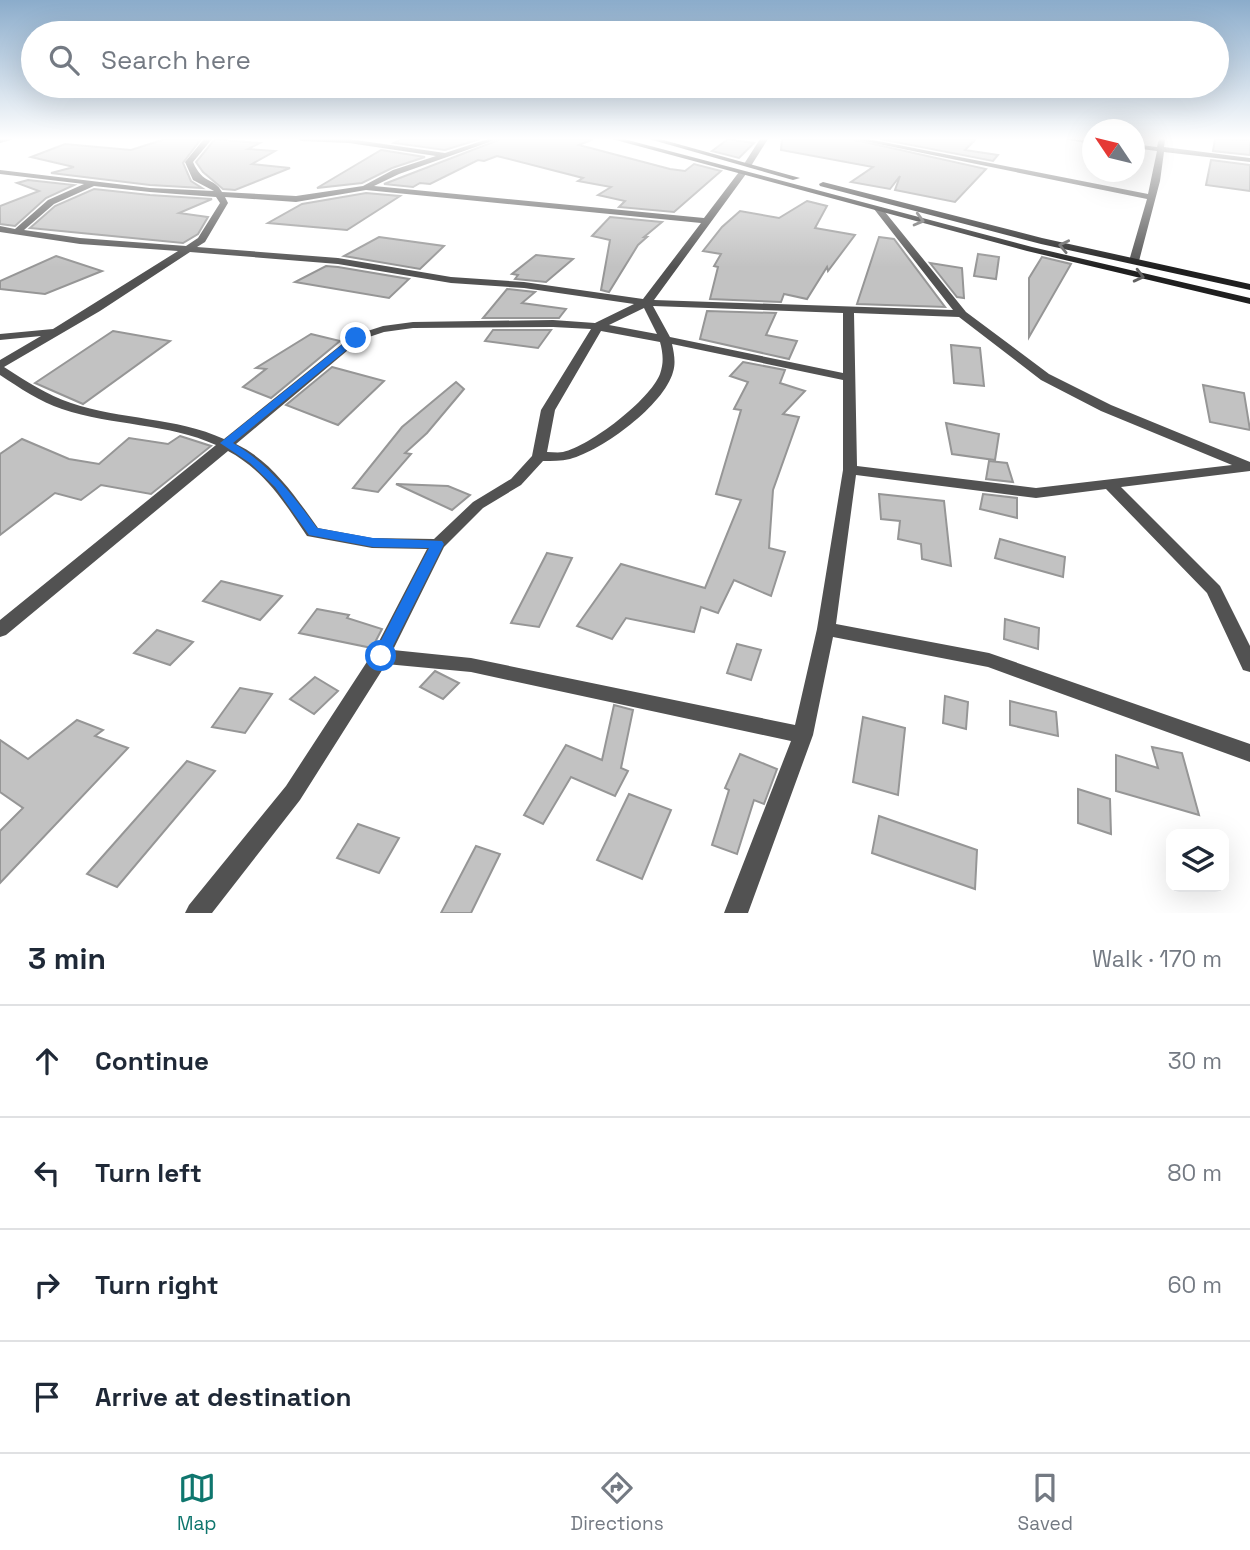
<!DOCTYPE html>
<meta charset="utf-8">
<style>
:root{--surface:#fff;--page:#f2f2f3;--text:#1f2937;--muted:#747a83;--line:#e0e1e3;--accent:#0f766e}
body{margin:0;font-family:"Space Grotesk",sans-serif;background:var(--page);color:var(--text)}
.controls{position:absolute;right:21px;bottom:21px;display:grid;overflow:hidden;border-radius:14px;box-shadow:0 7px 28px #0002}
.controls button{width:63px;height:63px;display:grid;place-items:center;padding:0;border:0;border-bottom:2px solid var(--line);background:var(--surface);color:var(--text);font:35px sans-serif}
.compass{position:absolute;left:1082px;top:119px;width:63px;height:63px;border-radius:50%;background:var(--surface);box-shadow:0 7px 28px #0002;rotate:305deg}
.stop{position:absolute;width:21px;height:21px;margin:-16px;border:5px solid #1a73e8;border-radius:50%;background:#fff}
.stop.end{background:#1a73e8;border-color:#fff;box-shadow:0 2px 7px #0008}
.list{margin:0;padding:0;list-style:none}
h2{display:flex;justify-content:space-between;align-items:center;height:91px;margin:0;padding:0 28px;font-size:30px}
h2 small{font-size:23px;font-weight:400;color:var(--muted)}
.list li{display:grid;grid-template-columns:46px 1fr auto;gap:21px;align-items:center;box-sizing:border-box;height:112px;padding:0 28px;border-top:2px solid var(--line)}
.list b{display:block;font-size:26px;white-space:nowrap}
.list em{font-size:23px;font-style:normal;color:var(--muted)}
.icon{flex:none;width:38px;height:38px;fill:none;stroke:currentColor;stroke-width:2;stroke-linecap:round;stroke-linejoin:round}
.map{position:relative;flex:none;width:1250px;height:913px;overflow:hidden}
.search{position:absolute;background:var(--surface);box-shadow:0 7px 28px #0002;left:21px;right:21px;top:21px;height:77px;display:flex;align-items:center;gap:18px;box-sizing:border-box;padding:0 24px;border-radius:38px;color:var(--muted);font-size:26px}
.sheet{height:539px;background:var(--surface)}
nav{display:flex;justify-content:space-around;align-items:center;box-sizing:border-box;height:98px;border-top:2px solid var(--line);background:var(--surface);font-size:19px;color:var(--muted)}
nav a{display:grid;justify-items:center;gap:4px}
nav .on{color:var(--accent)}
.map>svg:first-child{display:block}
.building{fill:#c2c2c2;stroke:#969696;stroke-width:2}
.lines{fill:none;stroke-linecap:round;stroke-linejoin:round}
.minor{fill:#525252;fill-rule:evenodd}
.tertiary{fill:#525252;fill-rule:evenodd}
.secondary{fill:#1f1f1f;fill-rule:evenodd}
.oneway{stroke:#626262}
.route{fill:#1a73e8}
</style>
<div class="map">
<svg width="1250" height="913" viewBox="0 0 1250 913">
<rect width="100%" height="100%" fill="#fff"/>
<g class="building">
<polygon points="165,139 201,139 183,163 191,181 202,188 150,185 51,173 74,167 31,157 65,144 131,150"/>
<polygon points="215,139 260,143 248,149 275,151 252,164 290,168 235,190 223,189 203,172 196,162"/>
<polygon points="401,139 480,139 445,150 394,143"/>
<polygon points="501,139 593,139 579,145 670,169 685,171 694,164 721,171 674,212 619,207 625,201 598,195 611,187 578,181 583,178 497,156 484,161 478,160 430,184 420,183 413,187 384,184"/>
<polygon points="728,139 754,143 739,158 712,151"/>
<polygon points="782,139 851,139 986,169 955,202 895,190 900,176 890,189 851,182 873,167 781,150"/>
<polygon points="880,139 976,139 965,150 998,155 993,161"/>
<polygon points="1215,139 1250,140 1250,155 1213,151"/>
<polygon points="381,150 425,157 392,168 362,183 317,188"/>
<polygon points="1211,160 1250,165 1250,191 1206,185"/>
<polygon points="28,180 74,185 46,198 15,226 0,224 0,206 39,191 17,183"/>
<polygon points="94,189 150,195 212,199 179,213 208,217 198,234 183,243 30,228 55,206"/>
<polygon points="366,193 400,196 347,230 268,223 302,204"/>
<polygon points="807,201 827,206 815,228 855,235 828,271 827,267 807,299 784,294 781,302 710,299 718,267 714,266 721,254 703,251 722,227 740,211 779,218"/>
<polygon points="610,217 662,222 644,237 647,237 638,245 609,292 601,290 610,240 592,236"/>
<polygon points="379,237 444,246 420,269 344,256"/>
<polygon points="879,237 894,239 945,307 857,304"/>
<polygon points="978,254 999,257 996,279 974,276"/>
<polygon points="536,255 573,259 546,282 515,279 518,275 512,274"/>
<polygon points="56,256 102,271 45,294 0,289 0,281"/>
<polygon points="1042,257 1071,264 1029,337 1029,278"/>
<polygon points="930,263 962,268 964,298 957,297"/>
<polygon points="326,266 338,267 409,279 389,298 295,282"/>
<polygon points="507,289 535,292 522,303 566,309 559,318 483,318"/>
<polygon points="707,311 776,313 766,335 797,341 789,359 700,339"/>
<polygon points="493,330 551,330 538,348 485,341"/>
<polygon points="113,331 170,341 83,404 35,383"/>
<polygon points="311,334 340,341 271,398 243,387 266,369 256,368"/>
<polygon points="951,345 980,348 984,386 954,383"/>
<polygon points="743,362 785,370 780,383 805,391 783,414 799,417 773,490 769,548 785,552 771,596 734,580 718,613 701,607 694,632 626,618 612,639 577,626 621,564 705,588 741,500 716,494 741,410 734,409 748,382 730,376"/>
<polygon points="332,367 384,381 338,425 286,405"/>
<polygon points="456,382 464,389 427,433 405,453 411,454 378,492 353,488 402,427"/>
<polygon points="1203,385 1244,393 1250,430 1210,422"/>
<polygon points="946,423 999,434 995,460 952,454"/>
<polygon points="180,436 211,446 151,494 101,485 81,500 55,493 0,535 0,454 22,439 69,459 99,464 129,438 168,444"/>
<polygon points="989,461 1007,463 1013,482 986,479"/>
<polygon points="396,484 448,486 470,495 452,510"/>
<polygon points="879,494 944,501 951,566 922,559 921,544 898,539 900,521 881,519"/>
<polygon points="983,494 1017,498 1017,518 980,509"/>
<polygon points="1000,539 1065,557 1063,577 995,558"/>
<polygon points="547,553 572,558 539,627 511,623"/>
<polygon points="221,581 282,596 260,620 203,601"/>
<polygon points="317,609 349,615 347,618 382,629 372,648 299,633"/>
<polygon points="1005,619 1039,628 1038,649 1004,639"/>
<polygon points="157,630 193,642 170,665 134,653"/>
<polygon points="737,644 761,650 751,680 727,673"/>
<polygon points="435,671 459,683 443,699 420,687"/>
<polygon points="315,677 338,691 314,714 290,699"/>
<polygon points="240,688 272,694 245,733 212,727"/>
<polygon points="945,696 968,702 966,729 943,723"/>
<polygon points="1010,701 1056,712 1058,736 1010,725"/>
<polygon points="614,705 633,710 621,768 628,771 615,796 571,777 543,824 524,815 566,745 602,760"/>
<polygon points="863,717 905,728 898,795 853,782"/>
<polygon points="77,720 103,730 95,736 128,748 0,883 0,831 23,808 0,792 0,740 28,759"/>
<polygon points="1152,747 1182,753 1199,815 1116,791 1116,755 1158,768"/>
<polygon points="740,754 777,769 764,804 754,800 737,854 712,845 729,790 725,788"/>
<polygon points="187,761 215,771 117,887 87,874"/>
<polygon points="1078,789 1110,799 1111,834 1078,823"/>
<polygon points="629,794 671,810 642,879 597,860"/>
<polygon points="879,816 977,850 975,889 872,853"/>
<polygon points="358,824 399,838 379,873 337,858"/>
<polygon points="476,846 500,854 471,913 441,913"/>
</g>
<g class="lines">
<g class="minor">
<polygon points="0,139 14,139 0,143"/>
<path d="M204 139H212L193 162C203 185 214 177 222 192L296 196 363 186 393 170 436 156 349 143 301 141 298 139H349L445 153 488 139H498L399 174 374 186 704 218 739 172H742L746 174 654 300 953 310 874 209 881 207 966 312 1049 374 1111 405 1250 462V471L1121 487 1220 586 1250 646V672L1243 670 1207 593 1106 489 1036 498 856 475 836 624 989 653 1250 744V762L988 667 833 637 813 735 748 913H724L791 741 471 672 386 664 300 800 212 913H185L189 905 286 786 374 651 427 549 372 548 307 536C285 503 264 470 228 451L6 635 0 637V620L216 445C168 423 112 426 62 409 40 402 20 388 0 375V360L41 336 0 340V334L53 329 178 251 80 244 0 232V226L15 229 48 200 84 184 0 174V170L150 188 214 191 193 180 185 162ZM94 186 150 192 216 197 220 203 198 238 186 246 80 238 24 230 54 204ZM366 190 701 223 643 299 524 282 451 277 338 258 197 247 205 242 228 203 225 197 296 202ZM190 252 338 264 451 283 524 288 634 304 595 323 553 320 413 322 383 326 352 336 224 439C176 417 121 420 71 403 47 395 26 381 4 367L100 311ZM653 306 843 313V373L670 337ZM644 308 657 334 609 325ZM854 313 959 317 1041 380 1101 411 1232 465 1036 488 857 466ZM553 327 591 329 541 410 532 456 511 479 473 502 434 539 372 538 318 528C295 496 272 461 236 444L360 340 384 332 413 328ZM601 331 660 342C663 353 664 363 660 374 650 400 590 446 563 452 558 453 552 452 547 452L555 410ZM672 344 843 380V470L817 629 795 725 471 658 393 650 444 547 483 508 521 485 543 461C552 461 561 461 570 459 603 450 664 405 673 372 676 363 674 353 672 344Z"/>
<polygon points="854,139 868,139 1148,194 1157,151 1134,148 1134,144 1157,147 1159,139 1165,139 1164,147 1250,158 1250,162 1164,152 1160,181 1139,261 1134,264 1129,261 1147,199"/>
<polygon points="1064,139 1092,140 1092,144"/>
</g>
<polygon class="tertiary" points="760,139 768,139 751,166 745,166 744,164"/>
<g class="secondary">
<polygon points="612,139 624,139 1032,247 1250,298 1250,304 1027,251"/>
<polygon points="649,139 660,139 800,178 793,180"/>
<polygon points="823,182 1042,238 1250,284 1250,290 1041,244 820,186 819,184"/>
</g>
</g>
<defs><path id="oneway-chevron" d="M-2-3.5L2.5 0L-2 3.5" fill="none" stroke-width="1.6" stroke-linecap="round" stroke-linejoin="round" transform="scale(1.75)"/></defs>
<g class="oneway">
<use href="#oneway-chevron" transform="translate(919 220) rotate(15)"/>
<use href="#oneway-chevron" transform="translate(1064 246) rotate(-168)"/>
<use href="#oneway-chevron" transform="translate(1139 276) rotate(14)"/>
</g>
<linearGradient id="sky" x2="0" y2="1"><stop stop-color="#8baccb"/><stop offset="0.52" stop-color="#fff"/><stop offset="1" stop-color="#fff" stop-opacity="0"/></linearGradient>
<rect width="1250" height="267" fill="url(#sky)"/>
<path class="route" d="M353 336 361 338 233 443C270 465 292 494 317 528L373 538 442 541 444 544 388 656 381 662 373 656 429 548 373 547 309 535 275 487 250 463 220 443Z"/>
</svg>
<div class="controls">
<button><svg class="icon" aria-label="layers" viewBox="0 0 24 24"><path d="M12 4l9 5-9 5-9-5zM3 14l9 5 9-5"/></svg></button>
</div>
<svg class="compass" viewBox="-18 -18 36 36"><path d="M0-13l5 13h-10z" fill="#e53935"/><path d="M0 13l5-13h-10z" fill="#747a83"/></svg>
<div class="stop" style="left:381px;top:656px"></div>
<div class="stop end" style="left:356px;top:338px"></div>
<div class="search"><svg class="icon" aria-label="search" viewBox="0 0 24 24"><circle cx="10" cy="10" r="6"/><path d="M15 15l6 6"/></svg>Search here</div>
</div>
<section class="sheet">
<h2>3 min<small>Walk · 170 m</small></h2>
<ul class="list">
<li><svg class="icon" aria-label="ahead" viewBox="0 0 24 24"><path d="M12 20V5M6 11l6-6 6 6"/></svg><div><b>Continue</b></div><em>30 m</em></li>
<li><svg class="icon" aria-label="left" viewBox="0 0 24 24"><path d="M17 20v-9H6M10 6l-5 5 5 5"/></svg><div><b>Turn left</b></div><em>80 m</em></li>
<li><svg class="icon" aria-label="right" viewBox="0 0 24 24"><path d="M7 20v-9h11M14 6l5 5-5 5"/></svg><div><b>Turn right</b></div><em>60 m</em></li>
<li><svg class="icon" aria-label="arrive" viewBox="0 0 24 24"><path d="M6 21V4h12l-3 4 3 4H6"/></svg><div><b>Arrive at destination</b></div></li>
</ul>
</section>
<nav>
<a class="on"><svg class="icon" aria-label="map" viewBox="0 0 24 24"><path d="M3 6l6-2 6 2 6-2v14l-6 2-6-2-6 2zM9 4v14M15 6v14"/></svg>Map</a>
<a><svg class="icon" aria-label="directions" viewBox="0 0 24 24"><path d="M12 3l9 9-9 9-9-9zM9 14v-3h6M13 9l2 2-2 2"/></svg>Directions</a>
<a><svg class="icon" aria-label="saved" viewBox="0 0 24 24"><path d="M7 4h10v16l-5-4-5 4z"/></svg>Saved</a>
</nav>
